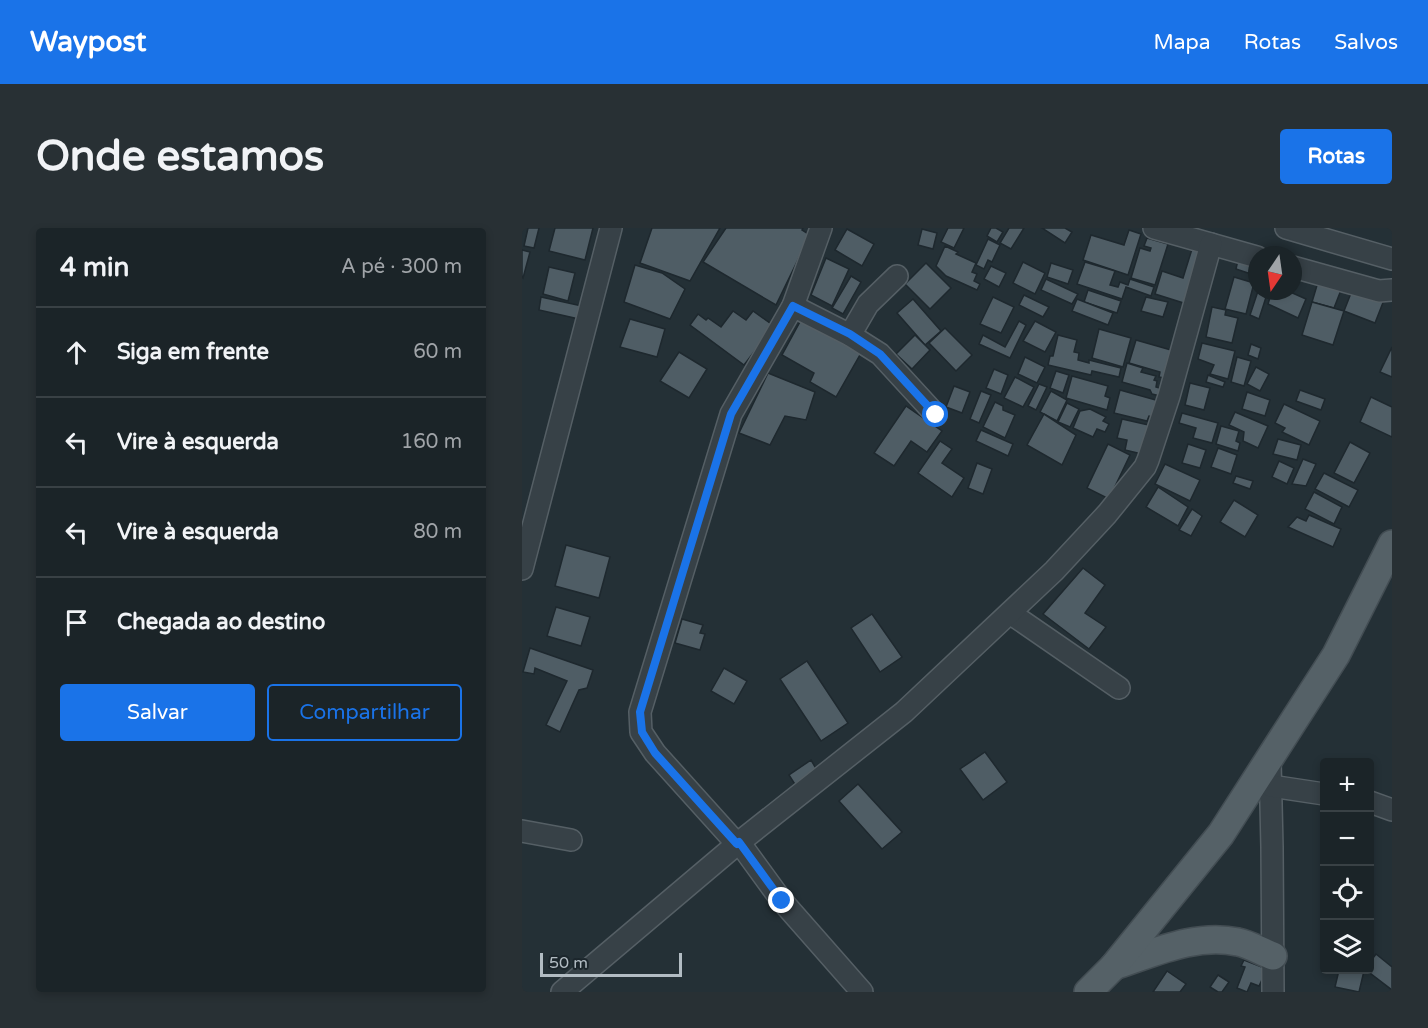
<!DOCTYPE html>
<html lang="pt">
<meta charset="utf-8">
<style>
:root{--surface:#1b2428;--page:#283034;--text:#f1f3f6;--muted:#a0a4a8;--line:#394145;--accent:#1a73e8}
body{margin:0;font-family:"Varela Round",sans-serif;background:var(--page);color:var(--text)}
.controls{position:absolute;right:18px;bottom:18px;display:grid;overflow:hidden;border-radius:6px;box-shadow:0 3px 9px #0003}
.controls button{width:54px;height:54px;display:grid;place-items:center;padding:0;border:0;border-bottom:2px solid var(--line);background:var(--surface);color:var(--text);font:30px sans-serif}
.compass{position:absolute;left:726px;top:18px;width:54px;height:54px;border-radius:50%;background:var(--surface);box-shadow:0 3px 9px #0003;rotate:193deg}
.scale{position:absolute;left:18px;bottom:15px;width:142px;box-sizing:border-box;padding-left:6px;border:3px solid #b2bcc3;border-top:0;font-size:16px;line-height:21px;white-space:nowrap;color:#b2bcc3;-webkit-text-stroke:4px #1c262c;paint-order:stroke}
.stop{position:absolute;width:18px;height:18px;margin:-14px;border:4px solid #1a73e8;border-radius:50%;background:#fff}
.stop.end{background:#1a73e8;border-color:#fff;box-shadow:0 2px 6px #0008}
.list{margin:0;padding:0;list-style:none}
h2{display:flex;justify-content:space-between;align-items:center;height:78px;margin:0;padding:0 24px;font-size:26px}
h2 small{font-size:20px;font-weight:400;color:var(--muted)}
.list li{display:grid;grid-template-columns:39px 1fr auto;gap:18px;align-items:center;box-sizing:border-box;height:90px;padding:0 24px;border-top:2px solid var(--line)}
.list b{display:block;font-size:22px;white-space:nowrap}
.list em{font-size:20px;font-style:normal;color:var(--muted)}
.actions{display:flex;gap:12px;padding:18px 24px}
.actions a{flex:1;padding:14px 0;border:2px solid var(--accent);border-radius:6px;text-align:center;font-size:21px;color:var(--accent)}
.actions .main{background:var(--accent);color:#fff}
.icon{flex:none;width:33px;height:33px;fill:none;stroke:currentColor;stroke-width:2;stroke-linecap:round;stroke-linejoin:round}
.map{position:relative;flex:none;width:870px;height:764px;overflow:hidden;border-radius:6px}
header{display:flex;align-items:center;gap:36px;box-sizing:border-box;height:84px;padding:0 30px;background:var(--accent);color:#fff}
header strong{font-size:28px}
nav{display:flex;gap:33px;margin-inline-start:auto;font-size:21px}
.intro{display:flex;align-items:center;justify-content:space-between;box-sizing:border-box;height:144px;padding:0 36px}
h1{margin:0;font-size:42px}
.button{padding:15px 27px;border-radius:6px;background:var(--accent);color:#fff;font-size:21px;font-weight:700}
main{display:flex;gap:36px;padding:0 36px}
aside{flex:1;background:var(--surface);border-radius:6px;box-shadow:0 3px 9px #0003}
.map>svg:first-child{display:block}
.building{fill:#4f5d65;stroke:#1e282e;stroke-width:1.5}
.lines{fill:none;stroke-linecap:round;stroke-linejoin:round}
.minor-casing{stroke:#555f65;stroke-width:24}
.major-casing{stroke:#434d53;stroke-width:30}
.minor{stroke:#374147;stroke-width:21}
.major{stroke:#556167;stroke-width:27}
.route{stroke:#1a73e8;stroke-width:8}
</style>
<header>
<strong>Waypost</strong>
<nav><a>Mapa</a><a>Rotas</a><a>Salvos</a></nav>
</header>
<div class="intro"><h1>Onde estamos</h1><a class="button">Rotas</a></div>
<main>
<aside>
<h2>4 min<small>A pé · 300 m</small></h2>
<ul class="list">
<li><svg class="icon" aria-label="ahead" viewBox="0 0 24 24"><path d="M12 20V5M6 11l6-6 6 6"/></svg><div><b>Siga em frente</b></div><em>60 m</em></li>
<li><svg class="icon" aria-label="left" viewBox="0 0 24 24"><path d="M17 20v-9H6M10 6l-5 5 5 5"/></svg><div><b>Vire à esquerda</b></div><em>160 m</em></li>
<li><svg class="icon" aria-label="left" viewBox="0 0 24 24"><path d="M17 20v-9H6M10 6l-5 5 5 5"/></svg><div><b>Vire à esquerda</b></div><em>80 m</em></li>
<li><svg class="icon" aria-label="arrive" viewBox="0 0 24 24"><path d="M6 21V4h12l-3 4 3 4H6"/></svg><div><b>Chegada ao destino</b></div></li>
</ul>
<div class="actions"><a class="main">Salvar</a><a>Compartilhar</a></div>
</aside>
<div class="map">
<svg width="870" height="764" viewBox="0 0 870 764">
<rect width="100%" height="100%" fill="#243036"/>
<g class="building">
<polygon points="6,0 17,0 12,20 2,18"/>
<polygon points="33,0 71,0 63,32 27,23"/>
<polygon points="130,0 198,0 168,53 118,35"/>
<polygon points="204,0 281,0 280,2 288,7 254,77 181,34"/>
<polygon points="426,0 442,0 432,20 419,14"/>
<polygon points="469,0 474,0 481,4 475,14 465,8"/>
<polygon points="487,0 502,0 489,21 478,15"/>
<polygon points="520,0 543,0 550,4 543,15"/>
<polygon points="325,1 352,16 340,38 313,22"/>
<polygon points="400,1 415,5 411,21 396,17"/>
<polygon points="607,2 619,6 606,47 561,32 569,7 602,17"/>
<polygon points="625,10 646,16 633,57 609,50 618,20 628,23 629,20 622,18"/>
<polygon points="466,11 478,17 470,34 466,32 462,41 454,37"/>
<polygon points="423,18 436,24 434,26 454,35 450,44 455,46 452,53 458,56 455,62 424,48 414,38"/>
<polygon points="670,21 685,26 668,77 633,66 640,43 661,50"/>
<polygon points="0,22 8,24 1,50 0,49"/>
<polygon points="717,27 733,31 729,46 714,41"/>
<polygon points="304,30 327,41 310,78 289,67"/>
<polygon points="501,34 523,45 513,66 491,55"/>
<polygon points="563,34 593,43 588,57 596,59 598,54 606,57 608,51 632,59 629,68 604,59 600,71 555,56"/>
<polygon points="404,35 429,60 408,81 383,56"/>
<polygon points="529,35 551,42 546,56 525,49"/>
<polygon points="113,37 140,45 163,61 148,91 102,74"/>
<polygon points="469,38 484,45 477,59 462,51"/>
<polygon points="27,39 53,45 46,73 21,66"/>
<polygon points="329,48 339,54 321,86 310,80"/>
<polygon points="712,49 732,55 724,86 703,81"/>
<polygon points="524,51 556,66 550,76 519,62"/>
<polygon points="796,54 819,62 812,80 790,74"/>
<polygon points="831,60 862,72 853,95 822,83"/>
<polygon points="566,62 599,73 595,85 562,74"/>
<polygon points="736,63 746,63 737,91 728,87"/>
<polygon points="750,63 766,63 784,71 776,90 746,76"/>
<polygon points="502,67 527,79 521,89 497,77"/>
<polygon points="19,69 60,78 57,91 17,82"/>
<polygon points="471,69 492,79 479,105 458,96"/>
<polygon points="624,69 646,74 641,89 619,83"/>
<polygon points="391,71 419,103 403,117 375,85"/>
<polygon points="555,71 591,85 586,97 550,83"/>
<polygon points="790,74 822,83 811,117 780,107"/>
<polygon points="690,79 704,82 703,87 716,90 710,115 684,109"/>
<polygon points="211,83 224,92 231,83 252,98 222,137 168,97 176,86 184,92 186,90 199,99"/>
<polygon points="108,91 143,101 135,129 98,119"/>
<polygon points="279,92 339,125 314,169 288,154 292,145 260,127"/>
<polygon points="497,93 504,97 488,130 457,116 461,107 483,119"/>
<polygon points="513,93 534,104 523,124 501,113"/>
<polygon points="423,100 450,127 434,143 407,115"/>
<polygon points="577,101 609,110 601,139 570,130"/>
<polygon points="393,107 408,122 390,141 374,126"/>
<polygon points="536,107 555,112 552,124 557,125 556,132 567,135 567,132 599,140 597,149 570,143 569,147 526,137 528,128 531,128"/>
<polygon points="614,112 656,124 642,150 637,149 638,144 607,135"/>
<polygon points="680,115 713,123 706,151 688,146 692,137 676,131"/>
<polygon points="729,116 739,120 736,131 726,127"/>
<polygon points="870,119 870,149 858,144"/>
<polygon points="157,124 185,141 167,170 138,153"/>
<polygon points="503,129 523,139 515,155 496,146"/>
<polygon points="715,129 729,133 722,158 709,154"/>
<polygon points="605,135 621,140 619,144 634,148 632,152 635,153 634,159 644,162 642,169 630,166 628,162 600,154"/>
<polygon points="734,139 747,146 738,163 725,156"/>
<polygon points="472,141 486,147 479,166 464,160"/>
<polygon points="534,143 547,147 541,165 528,160"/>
<polygon points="246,145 293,164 284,192 263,188 248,217 217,205"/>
<polygon points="686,147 703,154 701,159 684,154"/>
<polygon points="550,148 586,158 583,168 588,170 585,182 544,170"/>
<polygon points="493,149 512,159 501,179 482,170"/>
<polygon points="668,155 688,160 682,182 663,177"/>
<polygon points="517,156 525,159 514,182 506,178"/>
<polygon points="432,158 448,164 440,185 424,179"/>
<polygon points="598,162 641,174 636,190 627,188 625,193 592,185"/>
<polygon points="778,162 803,171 799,182 774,173"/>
<polygon points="459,163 469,167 457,195 448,191"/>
<polygon points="529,163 545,172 535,193 518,184"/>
<polygon points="725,164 748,172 743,188 720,181"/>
<polygon points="849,169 870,179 870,209 838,194"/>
<polygon points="473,174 481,178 481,182 493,187 483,210 461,199"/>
<polygon points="545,175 557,181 548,199 536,194"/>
<polygon points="762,176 798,193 787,217 760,204 763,200 753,195"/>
<polygon points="384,178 420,203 405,224 389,213 372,238 352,225"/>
<polygon points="568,181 584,189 581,193 587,196 583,204 575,201 571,209 551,200 558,183"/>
<polygon points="713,184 746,198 736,220 721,213 722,204 707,197"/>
<polygon points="660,185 696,195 690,215 671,210 674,200 657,195"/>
<polygon points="522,186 554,207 540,237 505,217"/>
<polygon points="600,191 631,198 624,227 603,222 605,212 595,210"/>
<polygon points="699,198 717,203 714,213 718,215 716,223 694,216"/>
<polygon points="459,202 491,216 486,228 454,213"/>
<polygon points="756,211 779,217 775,232 751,226"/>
<polygon points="418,213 430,221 420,235 442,250 430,269 396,245"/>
<polygon points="828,214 848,225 832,255 812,245"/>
<polygon points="586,216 608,227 587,271 565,260"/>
<polygon points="666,216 684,222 678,240 660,235"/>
<polygon points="696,220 715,227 709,246 689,239"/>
<polygon points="781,231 794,236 784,258 770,256"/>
<polygon points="757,233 772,240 765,256 750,249"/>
<polygon points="455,235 470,241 461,266 446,260"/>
<polygon points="643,236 678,252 668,273 633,256"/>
<polygon points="802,245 836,262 827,279 793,261"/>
<polygon points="714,248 731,253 728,261 711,255"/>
<polygon points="636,259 666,279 656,298 624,279"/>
<polygon points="792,264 820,279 812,296 783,281"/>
<polygon points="712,272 736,287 723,309 698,294"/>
<polygon points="670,281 680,288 669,308 657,302"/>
<polygon points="787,287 819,301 811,319 766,299 775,289 784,293"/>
<polygon points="44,317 88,329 77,370 33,358"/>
<polygon points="561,340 583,357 563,385 584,399 567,421 521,386"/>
<polygon points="34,379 68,389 59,418 25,408"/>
<polygon points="350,386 380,429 358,444 329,400"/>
<polygon points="160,391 181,397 178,405 183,406 178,422 153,415"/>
<polygon points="8,420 71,442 65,460 57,462 38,504 24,497 45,453 13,440 12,446 1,444"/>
<polygon points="285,433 326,495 299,513 258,451"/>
<polygon points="202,440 225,453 212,476 189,463"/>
<polygon points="463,524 485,554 461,572 438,541"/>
<polygon points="289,532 296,544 274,558 267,547"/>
<polygon points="336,556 380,604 360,621 317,573"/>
<polygon points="854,726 870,739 870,762 844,742 848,742 848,734"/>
<polygon points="722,732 745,741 737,758 729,755 725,764 715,760 723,739 719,738"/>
<polygon points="817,742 838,742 842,743 837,764 813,759"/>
<polygon points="645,743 664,756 658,764 631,764"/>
<polygon points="696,747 707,754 700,764 696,764 688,759"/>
</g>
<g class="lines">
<defs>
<g id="minor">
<polyline points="632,0 735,29"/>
<polyline points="764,0 870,31"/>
<polyline points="771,39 857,63 870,62"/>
<polyline points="271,78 328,107 358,126 414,187"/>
<polyline points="328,107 346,76 375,48"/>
<polyline points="0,341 89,0"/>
<polyline points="488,385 597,460"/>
<polyline points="748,533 750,619 751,764"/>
<polyline points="749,558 802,566"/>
<polyline points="848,574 870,582"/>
<polyline points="0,603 49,612"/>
<polyline points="217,614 260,673 340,764"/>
<polyline points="215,616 133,525 119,504 118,484 209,186 271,78 299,0"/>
<polyline points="40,764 215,616 382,484 532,343 585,286 623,239 626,232 647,168 689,16"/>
</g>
<g id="major">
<path d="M592 738C632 725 673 705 716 714 727 716 740 724 751 728"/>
<polyline points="566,764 592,738 699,606 814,427 870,316"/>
</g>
</defs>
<use href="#minor" class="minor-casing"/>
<use href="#major" class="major-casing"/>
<use href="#minor" class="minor"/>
<use href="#major" class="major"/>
</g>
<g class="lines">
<polyline class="route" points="260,673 217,614 215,616 133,525 120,504 118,484 209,186 271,78 328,106 358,126 414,187"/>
</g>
</svg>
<div class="controls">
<button>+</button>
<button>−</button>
<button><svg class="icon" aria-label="locate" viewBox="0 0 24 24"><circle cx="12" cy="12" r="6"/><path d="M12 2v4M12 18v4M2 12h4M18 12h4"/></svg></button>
<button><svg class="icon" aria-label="layers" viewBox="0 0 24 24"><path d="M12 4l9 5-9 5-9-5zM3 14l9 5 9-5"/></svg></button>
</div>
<svg class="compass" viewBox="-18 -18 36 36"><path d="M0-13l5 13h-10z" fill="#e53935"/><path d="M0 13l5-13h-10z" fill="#a0a4a8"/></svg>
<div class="scale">50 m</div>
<div class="stop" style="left:414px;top:187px"></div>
<div class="stop end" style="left:260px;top:673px"></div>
</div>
</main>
